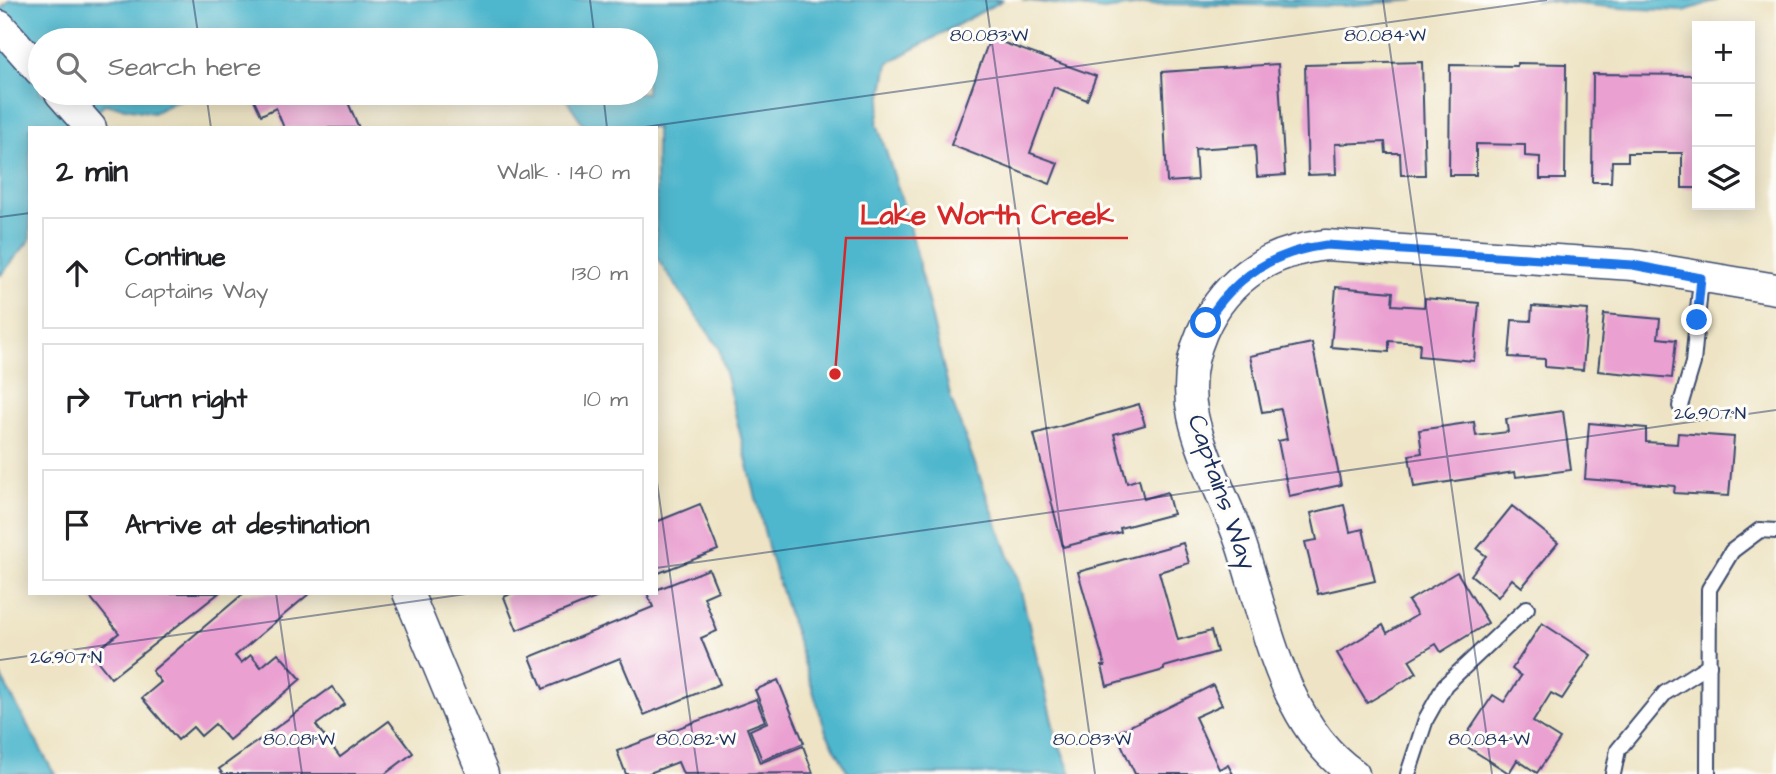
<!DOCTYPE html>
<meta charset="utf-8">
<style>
:root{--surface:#fff;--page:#f2f2f2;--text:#202124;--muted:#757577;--line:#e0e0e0}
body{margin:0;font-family:"Architects Daughter",sans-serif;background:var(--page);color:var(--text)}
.controls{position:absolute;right:21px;top:21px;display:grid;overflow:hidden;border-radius:0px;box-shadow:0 4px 18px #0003}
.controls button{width:63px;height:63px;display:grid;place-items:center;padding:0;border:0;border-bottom:2px solid var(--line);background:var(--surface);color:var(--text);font:35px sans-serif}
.stop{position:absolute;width:21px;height:21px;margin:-16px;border:5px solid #1a73e8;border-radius:50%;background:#fff}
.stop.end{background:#1a73e8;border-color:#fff;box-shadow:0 2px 7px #0008}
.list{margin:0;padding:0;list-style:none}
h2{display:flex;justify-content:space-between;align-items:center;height:91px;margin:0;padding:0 28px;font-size:30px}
h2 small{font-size:23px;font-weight:400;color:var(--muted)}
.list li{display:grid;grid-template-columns:46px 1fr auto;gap:21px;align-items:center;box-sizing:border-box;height:112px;margin:0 14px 14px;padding:0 14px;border:2px solid var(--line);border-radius:0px}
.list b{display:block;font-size:26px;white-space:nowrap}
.list p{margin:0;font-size:23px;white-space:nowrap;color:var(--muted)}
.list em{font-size:23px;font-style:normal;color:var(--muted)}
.icon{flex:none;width:38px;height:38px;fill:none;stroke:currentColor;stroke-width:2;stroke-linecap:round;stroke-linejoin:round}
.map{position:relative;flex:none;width:1776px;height:774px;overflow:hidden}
.search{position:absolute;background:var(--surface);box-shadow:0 4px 18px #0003;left:28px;top:28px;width:630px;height:77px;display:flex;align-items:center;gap:18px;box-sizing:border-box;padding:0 24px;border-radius:38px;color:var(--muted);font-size:26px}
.panel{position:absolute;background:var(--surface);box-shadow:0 4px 18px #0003;left:28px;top:126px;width:630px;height:469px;border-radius:0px}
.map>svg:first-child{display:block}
.water{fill:#4fb7cd;stroke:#357396;stroke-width:2}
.building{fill:#eaa0d1}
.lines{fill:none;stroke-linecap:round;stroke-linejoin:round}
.service-casing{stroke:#3b4a6d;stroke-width:18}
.minor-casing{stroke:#3b4a6d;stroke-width:33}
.service{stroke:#fff;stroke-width:14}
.minor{stroke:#fff;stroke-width:30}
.route{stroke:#1a73e8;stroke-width:9}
.ticks{fill:none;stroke:#1b2f5e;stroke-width:2;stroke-opacity:0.45}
.labels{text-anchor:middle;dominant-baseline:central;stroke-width:6;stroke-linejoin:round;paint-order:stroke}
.street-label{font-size:26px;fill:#1b2f5e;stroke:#fdfcf7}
.ticks-label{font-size:18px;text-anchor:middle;fill:#1b2f5e;stroke:#fdfcf7;stroke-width:6;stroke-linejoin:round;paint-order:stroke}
.leader{fill:none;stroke:#d62828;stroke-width:2.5}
.callout-dot{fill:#d62828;stroke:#fdfcf7;stroke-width:2.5}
.callout-label{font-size:28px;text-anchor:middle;font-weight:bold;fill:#d62828;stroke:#fdfcf7;stroke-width:6;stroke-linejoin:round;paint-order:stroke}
</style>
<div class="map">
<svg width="1776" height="774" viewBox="0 0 1776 774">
<rect width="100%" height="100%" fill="#fdfcf7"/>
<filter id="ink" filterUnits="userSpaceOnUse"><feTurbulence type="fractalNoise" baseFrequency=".0143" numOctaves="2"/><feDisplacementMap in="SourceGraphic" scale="14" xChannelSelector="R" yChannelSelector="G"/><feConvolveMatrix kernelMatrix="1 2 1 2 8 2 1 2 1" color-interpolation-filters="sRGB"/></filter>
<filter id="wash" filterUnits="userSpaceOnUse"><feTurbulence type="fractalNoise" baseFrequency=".00686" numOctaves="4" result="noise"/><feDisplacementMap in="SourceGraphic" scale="28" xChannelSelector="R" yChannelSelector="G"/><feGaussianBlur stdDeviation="1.57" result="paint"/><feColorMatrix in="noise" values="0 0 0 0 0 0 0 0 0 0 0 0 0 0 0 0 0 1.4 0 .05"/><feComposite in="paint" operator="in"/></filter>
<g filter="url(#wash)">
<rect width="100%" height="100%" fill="#eee4c5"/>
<g class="water">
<polygon points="9,0 1003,0 888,63 877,123 910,226 951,399 1019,583 1055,733 1071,774 849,774 826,732 770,555 719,348 656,257 656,128 586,128 562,93 646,93 646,40 40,40 40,93 193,93 153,113 104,104 84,128 30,128 30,240 0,276 0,10"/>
<polygon points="1022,0 1415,0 1342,6 1147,4 1104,10"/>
<polygon points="1535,0 1718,0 1684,11 1621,8"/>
<polygon points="0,675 52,770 56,774 0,774"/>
</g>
<g id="blocks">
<g class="building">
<polygon points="990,38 1096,76 1087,100 1054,87 1030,153 1058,163 1050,184 951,145"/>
<polygon points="1422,62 1425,175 1401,175 1400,153 1386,153 1385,142 1335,144 1336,174 1308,175 1305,65"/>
<polygon points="1517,63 1566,64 1565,179 1540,179 1540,157 1525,156 1525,145 1476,144 1476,175 1449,175 1450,65 1517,66"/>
<polygon points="1278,64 1285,175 1257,177 1255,145 1195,149 1197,180 1167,182 1162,72"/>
<polygon points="1593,74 1697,75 1697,188 1682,188 1682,153 1628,153 1628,161 1612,161 1611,182 1592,182"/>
<polygon points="251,93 344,93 359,128 284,128 276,108 261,115"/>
<polygon points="1336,287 1393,292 1392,305 1424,307 1425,298 1479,303 1474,361 1419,356 1420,343 1389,341 1389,352 1331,347"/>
<polygon points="1532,306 1588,310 1583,370 1545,367 1545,359 1509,357 1512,320 1531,321"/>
<polygon points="1604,314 1660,319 1658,338 1676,340 1672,378 1598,371"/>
<polygon points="1312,343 1341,485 1289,496 1278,441 1287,439 1281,409 1262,412 1250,356"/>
<polygon points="1139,404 1145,425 1114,434 1127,483 1139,479 1144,499 1167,492 1173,514 1120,528 1121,532 1063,547 1034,434"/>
<polygon points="1563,411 1571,470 1516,477 1515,472 1414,487 1409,455 1422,453 1419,430 1474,422 1476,436 1508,432 1506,419"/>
<polygon points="1589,423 1646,428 1646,442 1677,444 1678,433 1734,437 1729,496 1674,493 1675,486 1585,479"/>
<polygon points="700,504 718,550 656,574 656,522"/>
<polygon points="1344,505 1350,532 1363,529 1375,581 1318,594 1305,542 1317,540 1311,513"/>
<polygon points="1512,506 1558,543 1522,587 1512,579 1498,597 1471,575 1486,556 1477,549"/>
<polygon points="1183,543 1189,563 1159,572 1178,640 1211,631 1217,652 1164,667 1164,670 1107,686 1102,666 1105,666 1078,572"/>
<polygon points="709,569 718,591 704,597 717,631 701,638 720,684 644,715 620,658 543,689 530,657 653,607 647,593 656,593 656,590"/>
<polygon points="1457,572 1488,623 1441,652 1436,644 1409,660 1417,673 1367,703 1337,653 1383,625 1387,633 1417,615 1408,601"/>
<polygon points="87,593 219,593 111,678 92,654 119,633"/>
<polygon points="244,593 310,593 235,656 241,663 251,655 261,667 278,653 301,679 229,740 215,724 201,736 193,727 178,740 142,698 161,682 152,671"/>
<polygon points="512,593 608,593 517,630 504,597"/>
<polygon points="1542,623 1591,655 1562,699 1551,693 1533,722 1560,739 1537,773 1517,760 1509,773 1461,743 1493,695 1504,702 1521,676 1512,669"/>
<polygon points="778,680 804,743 762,760 750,730 768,722 755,690"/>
<polygon points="1213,685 1222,705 1195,717 1219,769 1228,765 1233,774 1135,774 1116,733"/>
<polygon points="332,687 345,704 316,725 340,757 389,721 413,753 385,774 223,774 219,769"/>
<polygon points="756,699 765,721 747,728 760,763 803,746 813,773 683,774 678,762 647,774 626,774 617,751"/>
</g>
</g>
</g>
<g filter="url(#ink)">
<use href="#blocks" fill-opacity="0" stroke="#3b4a6d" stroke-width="2"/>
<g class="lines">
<defs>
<g id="service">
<polyline points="1680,406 1693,363 1701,278"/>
<polyline points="1408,774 1426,719 1445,685 1527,608"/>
<polyline points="1613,774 1618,750 1665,693 1709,665"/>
<polyline points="1708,774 1709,589 1732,551 1760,530 1776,531"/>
</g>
<g id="minor">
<polyline points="0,26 40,71"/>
<polyline points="60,93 91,128"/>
<polyline points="408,593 483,774"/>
<path d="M1354 774C1284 726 1267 626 1243 550 1229 505 1203 462 1193 416 1181 360 1208 299 1256 268 1277 254 1301 248 1326 245L1633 265 1776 289"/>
</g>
</defs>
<use href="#service" class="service-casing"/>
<use href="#minor" class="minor-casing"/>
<use href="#service" class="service"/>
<use href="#minor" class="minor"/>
</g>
</g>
<g class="lines" filter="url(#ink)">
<path class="route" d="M1206 323C1234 277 1273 252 1326 245L1633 265 1701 278 1697 320"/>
</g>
<path class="ticks" d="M193 0 199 40M590 0 595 40M986 0 1095 774M1383 0 1492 774M206 93 211 128M603 93 607 128M638 128 1547 0M0 217 30 213M656 475 698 774M656 568 1776 410M276 593 302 774M0 660 473 593"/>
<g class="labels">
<g class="street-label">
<text transform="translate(1222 492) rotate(71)">Captains Way</text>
</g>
</g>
<g class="ticks-label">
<text x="989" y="41">80.083°W</text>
<text x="1385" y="41">80.084°W</text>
<text x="1710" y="419">26.907°N</text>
<text x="66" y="663">26.907°N</text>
<text x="299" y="745">80.081°W</text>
<text x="696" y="745">80.082°W</text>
<text x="1092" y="745">80.083°W</text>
<text x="1489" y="745">80.084°W</text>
</g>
<path class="leader" d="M835 374L846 238H1128"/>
<circle class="callout-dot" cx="835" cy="374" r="7"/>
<g class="callout-label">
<text x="987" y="224">Lake Worth Creek</text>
</g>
</svg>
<div class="controls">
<button>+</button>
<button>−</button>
<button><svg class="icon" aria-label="layers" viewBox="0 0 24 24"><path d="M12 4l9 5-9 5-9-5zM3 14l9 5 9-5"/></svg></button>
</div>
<div class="stop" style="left:1206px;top:323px"></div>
<div class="stop end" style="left:1697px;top:320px"></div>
<div class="search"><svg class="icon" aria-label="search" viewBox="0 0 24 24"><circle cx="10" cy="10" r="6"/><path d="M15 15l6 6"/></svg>Search here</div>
<section class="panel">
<h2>2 min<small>Walk · 140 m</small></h2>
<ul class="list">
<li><svg class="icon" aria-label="ahead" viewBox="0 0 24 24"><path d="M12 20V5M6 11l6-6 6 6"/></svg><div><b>Continue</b><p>Captains Way</p></div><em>130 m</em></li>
<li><svg class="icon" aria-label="right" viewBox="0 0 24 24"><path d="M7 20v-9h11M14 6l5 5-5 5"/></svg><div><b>Turn right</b></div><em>10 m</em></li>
<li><svg class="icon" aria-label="arrive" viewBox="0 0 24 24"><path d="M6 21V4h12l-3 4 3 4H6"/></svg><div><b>Arrive at destination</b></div></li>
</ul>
</section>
</div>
